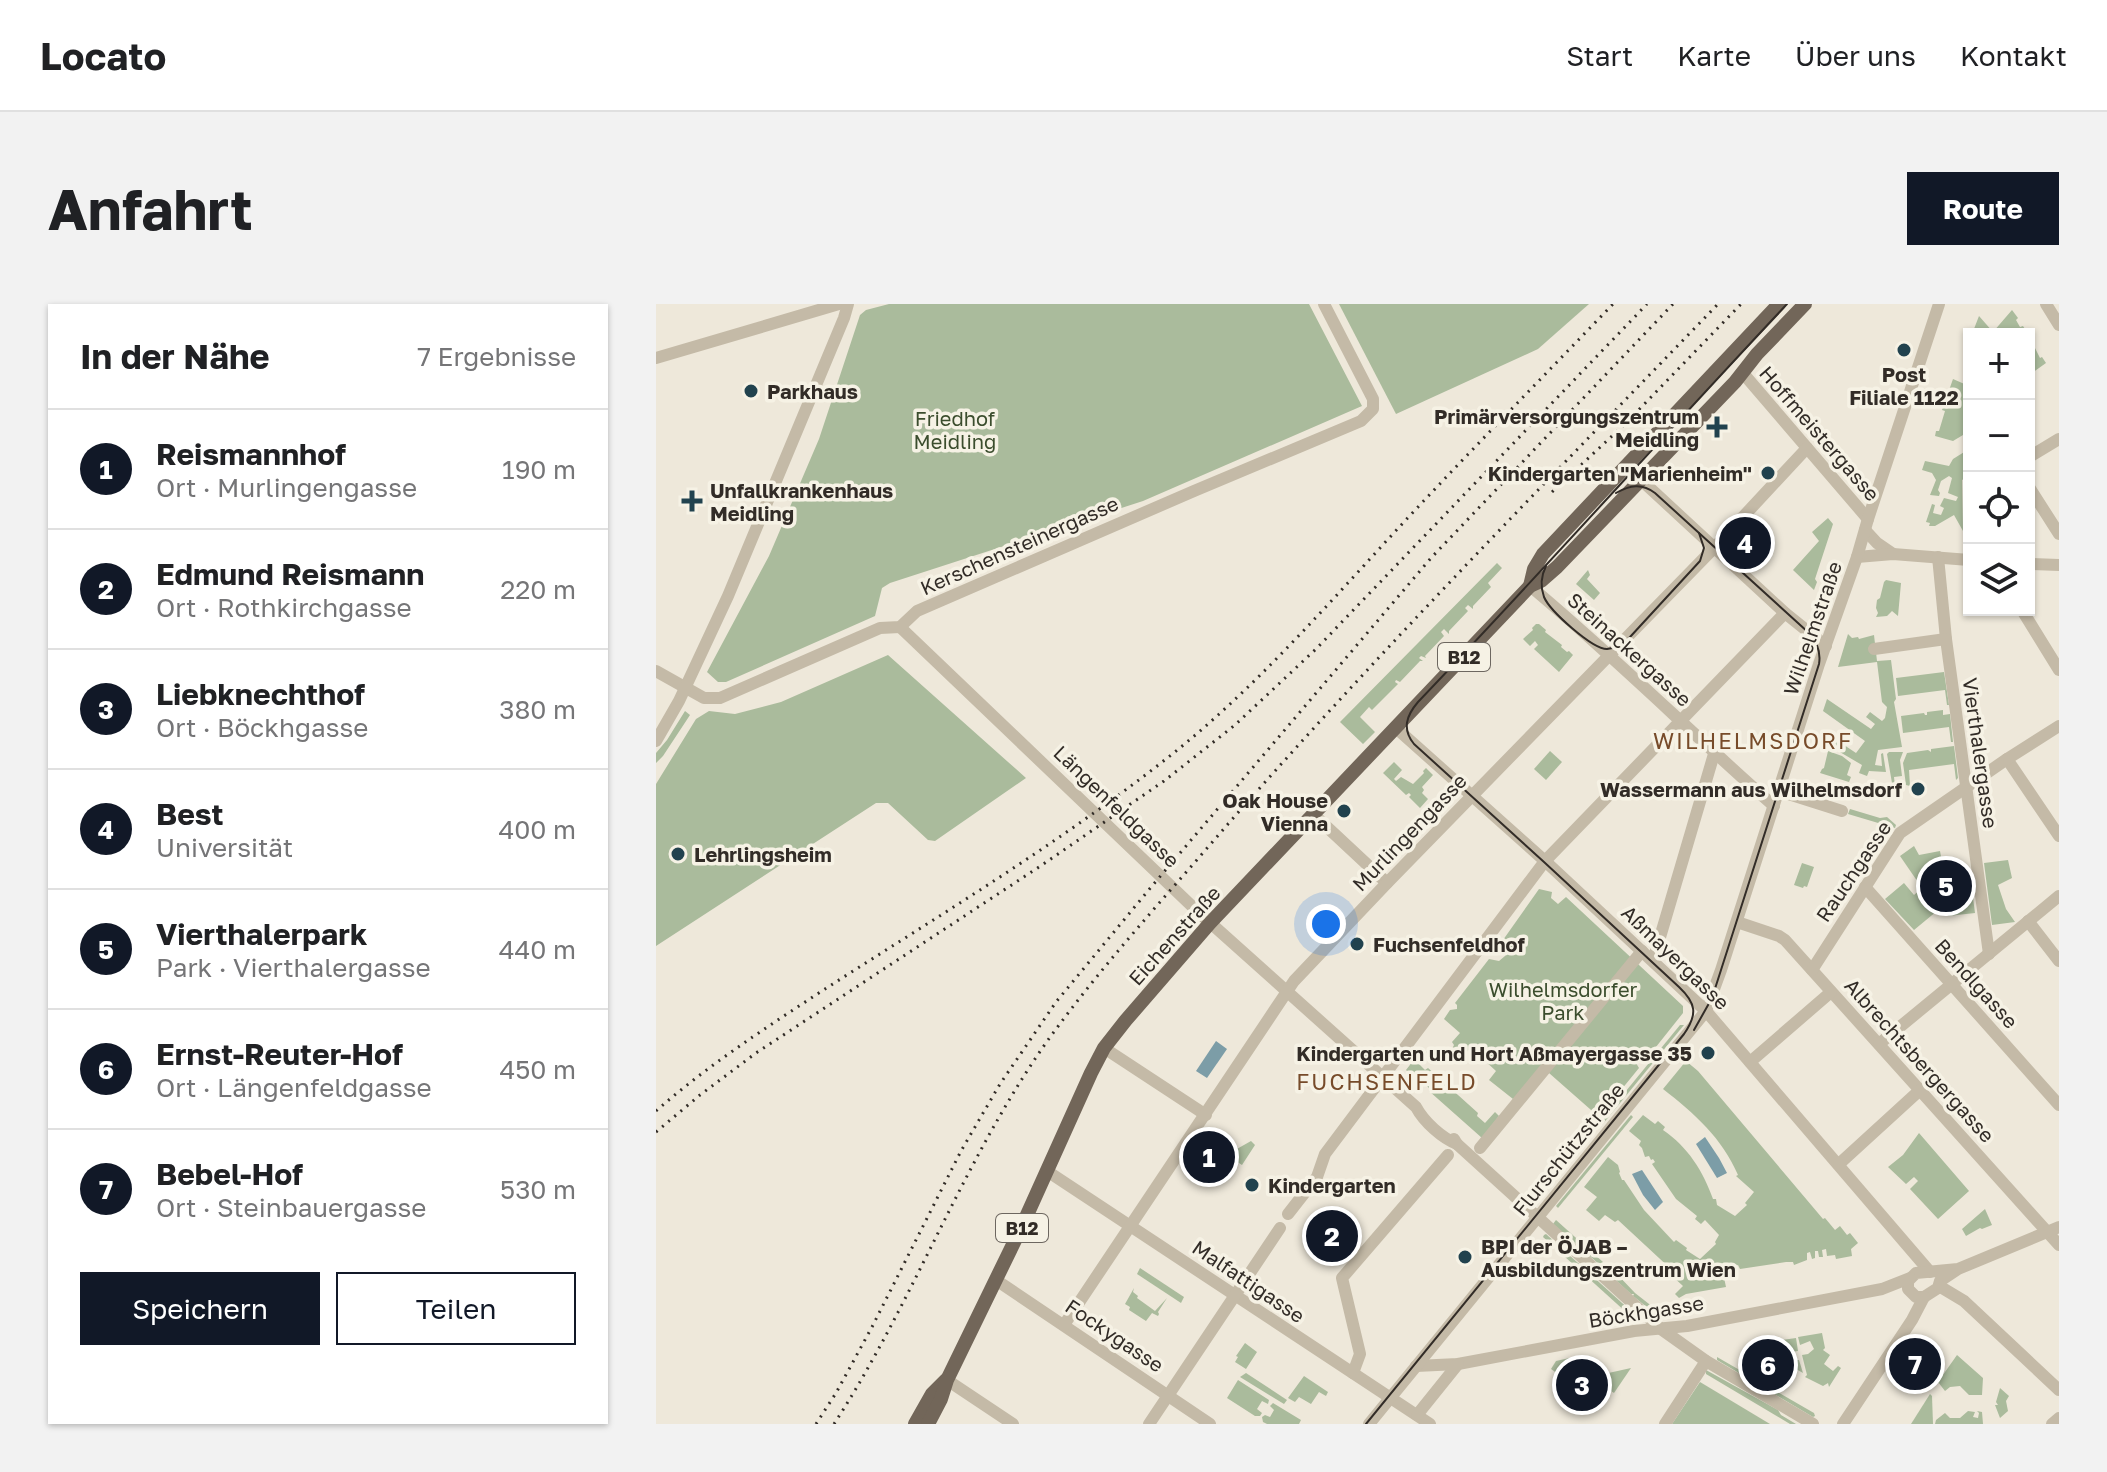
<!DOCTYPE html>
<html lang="de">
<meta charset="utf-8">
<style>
:root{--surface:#fff;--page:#f2f2f2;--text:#202124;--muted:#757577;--line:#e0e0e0;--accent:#111827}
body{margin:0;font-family:"Golos Text",sans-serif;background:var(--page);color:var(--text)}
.controls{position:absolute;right:24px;top:24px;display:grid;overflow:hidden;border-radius:0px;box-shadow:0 2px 6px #0004}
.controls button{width:72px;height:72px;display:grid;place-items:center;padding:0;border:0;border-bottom:2px solid var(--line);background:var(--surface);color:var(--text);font:40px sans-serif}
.you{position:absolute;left:670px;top:620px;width:28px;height:28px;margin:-20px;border:6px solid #fff;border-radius:50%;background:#1a73e8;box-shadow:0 0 0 12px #1a73e833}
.badge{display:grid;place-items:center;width:52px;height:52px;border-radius:50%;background:var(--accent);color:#fff;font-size:26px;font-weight:700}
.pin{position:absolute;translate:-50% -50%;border:4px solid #fff;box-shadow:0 2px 8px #0006}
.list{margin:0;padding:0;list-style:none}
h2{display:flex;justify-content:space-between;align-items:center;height:104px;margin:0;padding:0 32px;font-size:34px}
h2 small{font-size:26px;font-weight:400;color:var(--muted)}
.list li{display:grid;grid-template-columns:52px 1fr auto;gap:24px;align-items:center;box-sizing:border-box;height:120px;padding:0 32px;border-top:2px solid var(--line)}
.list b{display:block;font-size:30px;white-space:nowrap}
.list p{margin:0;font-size:26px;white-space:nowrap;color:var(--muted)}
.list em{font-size:26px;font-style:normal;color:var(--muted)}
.actions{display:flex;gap:16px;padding:24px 32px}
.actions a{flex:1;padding:18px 0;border:2px solid var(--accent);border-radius:0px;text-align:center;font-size:28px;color:var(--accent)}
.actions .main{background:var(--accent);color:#fff}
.icon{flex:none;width:44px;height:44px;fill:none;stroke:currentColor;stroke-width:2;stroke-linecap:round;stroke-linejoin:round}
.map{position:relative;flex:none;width:1403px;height:1120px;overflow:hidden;border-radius:0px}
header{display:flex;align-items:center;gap:48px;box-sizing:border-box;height:112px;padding:0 40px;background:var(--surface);border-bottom:2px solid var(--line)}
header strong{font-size:38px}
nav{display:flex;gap:44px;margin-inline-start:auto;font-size:28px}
.intro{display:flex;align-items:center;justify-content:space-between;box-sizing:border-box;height:192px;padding:0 48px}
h1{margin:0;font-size:56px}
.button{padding:20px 36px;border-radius:0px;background:var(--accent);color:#fff;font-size:28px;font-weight:700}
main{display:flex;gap:48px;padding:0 48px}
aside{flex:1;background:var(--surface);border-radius:0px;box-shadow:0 2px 6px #0004}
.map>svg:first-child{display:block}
.green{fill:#aabb9c}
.water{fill:#7c9da7}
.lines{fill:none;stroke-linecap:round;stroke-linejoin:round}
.minor{stroke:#c4baa7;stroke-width:12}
.major{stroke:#726659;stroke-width:14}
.tram{stroke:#322c27;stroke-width:2}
.rail{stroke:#322c27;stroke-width:3;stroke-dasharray:2 6;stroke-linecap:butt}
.poi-dot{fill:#21424e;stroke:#f6f2e5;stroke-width:3}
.labels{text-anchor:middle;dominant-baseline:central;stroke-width:7;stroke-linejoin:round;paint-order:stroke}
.shield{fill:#f6f2e5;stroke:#6d6760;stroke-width:2}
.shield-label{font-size:18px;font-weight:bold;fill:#322c27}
.poi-label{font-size:20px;font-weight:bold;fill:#322c27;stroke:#f6f2e5;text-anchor:start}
.park-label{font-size:20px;fill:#3b4d2d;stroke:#f6f2e5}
.street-label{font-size:20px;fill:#322c27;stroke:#f6f2e5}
.neighbourhood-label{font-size:22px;letter-spacing:2px;fill:#774b2a;stroke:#f6f2e5}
</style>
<header>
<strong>Locato</strong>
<nav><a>Start</a><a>Karte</a><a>Über uns</a><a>Kontakt</a></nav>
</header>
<div class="intro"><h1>Anfahrt</h1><a class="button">Route</a></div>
<main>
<aside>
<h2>In der Nähe<small>7 Ergebnisse</small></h2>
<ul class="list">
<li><span class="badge">1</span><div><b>Reismannhof</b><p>Ort · Murlingengasse</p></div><em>190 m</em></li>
<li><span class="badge">2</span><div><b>Edmund Reismann</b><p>Ort · Rothkirchgasse</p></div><em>220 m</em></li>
<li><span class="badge">3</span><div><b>Liebknechthof</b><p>Ort · Böckhgasse</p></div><em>380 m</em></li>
<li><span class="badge">4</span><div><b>Best</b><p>Universität</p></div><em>400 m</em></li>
<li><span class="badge">5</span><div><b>Vierthalerpark</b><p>Park · Vierthalergasse</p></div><em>440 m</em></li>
<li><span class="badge">6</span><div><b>Ernst-Reuter-Hof</b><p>Ort · Längenfeldgasse</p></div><em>450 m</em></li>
<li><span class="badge">7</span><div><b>Bebel-Hof</b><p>Ort · Steinbauergasse</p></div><em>530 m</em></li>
</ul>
<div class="actions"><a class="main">Speichern</a><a>Teilen</a></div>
</aside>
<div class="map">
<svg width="1403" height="1120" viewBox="0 0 1403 1120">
<rect width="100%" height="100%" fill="#eee8da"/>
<g class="green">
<polygon points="233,0 653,0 706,102 487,197 234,279 226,284 219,312 70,378 62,378 51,368 113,252 163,135 204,11 210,6"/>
<polygon points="683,0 933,0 882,45 740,110"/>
<polygon points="1356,6 1362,14 1360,16 1364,23 1367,22 1372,30 1316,30 1323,12 1337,28"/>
<polygon points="1373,32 1384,54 1386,53 1390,59 1373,71"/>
<polygon points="1297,75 1313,82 1313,140 1307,131 1297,137 1279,132 1280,127 1283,127 1289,107 1286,106"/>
<polygon points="1313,145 1313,172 1306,176 1307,227 1298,211 1279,222 1273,222 1274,219 1270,218 1276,200 1279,201 1277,209 1285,211 1288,204 1284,202 1288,194 1300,197 1302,193 1292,189 1296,174 1293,172 1285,177 1282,186 1284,189 1283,192 1274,191 1280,176 1276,169 1266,166 1269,157 1293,162 1297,155"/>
<polygon points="1172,214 1177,220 1159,275 1161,278 1158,286 1137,266 1163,237 1156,228"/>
<polygon points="841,259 846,264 832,279 835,283 817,302 817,305 812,301 809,304 812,307 793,327 793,330 788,325 785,328 788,332 769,352 770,354 765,352 763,354 767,357 764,357 744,378 740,376 739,378 742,380 716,406 713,403 704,413 719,428 707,440 684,418"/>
<polygon points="932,266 934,271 931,275 944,289 938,296 920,280"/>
<polygon points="1230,276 1245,279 1242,312 1236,307 1231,312 1220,313 1222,309 1220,304 1221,296 1224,294 1228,278"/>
<polygon points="880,320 883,320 890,326 889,328 906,341 905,343 911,348 913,347 917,351 903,368 878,345 882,341 879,337 874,342 867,335 877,326 876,324"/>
<polygon points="1192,330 1196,334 1202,333 1203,335 1218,331 1221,357 1235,356 1240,395 1238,398 1246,443 1222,446 1219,461 1226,462 1225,450 1227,449 1230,468 1213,467 1211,472 1203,469 1206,461 1177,444 1178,441 1174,440 1176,433 1200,449 1209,437 1167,407 1171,395 1215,425 1219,420 1210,413 1214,408 1226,417 1229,414 1231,403 1226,398 1221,358 1182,363"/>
<polygon points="232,351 370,474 279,537 272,536 232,499 220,499 0,642 0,480 40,415 53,407 79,410 125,398"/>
<polygon points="1288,368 1293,401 1291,401 1289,386 1242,392 1240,374"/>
<polygon points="1287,406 1287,411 1294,410 1297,438 1295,438 1293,423 1247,429 1245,412 1268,409 1269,411 1271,411 1271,408"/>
<polygon points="29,407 34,411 7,452 0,459 0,449 11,436"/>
<polygon points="1298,442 1302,474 1300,476 1298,460 1253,466 1254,482 1250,481 1247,459 1251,449 1272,446 1275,448 1275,445"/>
<polygon points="894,447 906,458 890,476 878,465"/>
<polygon points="1172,447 1186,452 1195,459 1191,471 1195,473 1193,478 1164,469 1166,465 1168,464"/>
<polygon points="1233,448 1247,448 1244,456 1246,472 1238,473 1239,483 1232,484 1231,480 1236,479 1231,450"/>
<polygon points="738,458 746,466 738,475 740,477 745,473 757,480 768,469 767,467 770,464 777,471 766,483 768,486 766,489 772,495 764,504 753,493 755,491 753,489 750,491 727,469"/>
<polygon points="1194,505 1224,514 1231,513 1240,521 1239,524 1192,510"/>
<polygon points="1258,542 1263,551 1284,547 1289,574 1314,571 1319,609 1292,612 1287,602 1258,626 1229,595 1248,579 1258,591 1266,584 1244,552"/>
<polygon points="1352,556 1356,574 1342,581 1350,605 1359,618 1336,621 1328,559"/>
<polygon points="1146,559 1158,563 1151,583 1148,582 1147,584 1138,581"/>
<polygon points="883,585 896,588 895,594 902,600 910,593 1027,702 1027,709 988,758 984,755 980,759 983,764 943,813 893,769 857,795 833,776 840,767 815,744 805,753 797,743 798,741 796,738 804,729 788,715 794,706 801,705 801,701 799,699 833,655 843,657 849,652 852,646 847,636"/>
<polygon points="1024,721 1028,721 946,821 943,820"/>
<polygon points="767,744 771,748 762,759 769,766 772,764 822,809 821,812 829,819 839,808 843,812 826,834 773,787 774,785 765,776 763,778 750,766"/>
<path d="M1030 757 1042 767 1167 915 1169 914 1179 926 1184 922 1191 931 1194 929 1202 939 1195 945 1196 952 1180 955 1179 951 1171 952 1170 945 1166 946 1167 953H1163L1162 947H1159V954L1156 955 1154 948 1151 949V956L1138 961 1137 958H1130L1084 965 1082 961 1078 962 1079 966 1075 967 1074 962 1071 963V968L1067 969 1070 983 1030 990 1023 994 1019 990 1027 982 1015 971 1017 967 962 916 959 918 949 911 943 917 930 906 941 893 928 883 952 853 962 861 964 868 963 869 966 876H968L988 906 1018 938 1020 936 1031 944 1030 946 1044 955 1060 940 1059 938 1063 931 1049 916 1045 920 1039 915 1041 912 1020 895 996 860 999 858 997 855 995 856 993 852 989 853 986 844 983 841 985 837 973 827 987 811 999 820 1002 817 1009 823 1007 826C1032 843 1047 867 1057 895H1060L1061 901 1079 912 1091 901 1089 899 1098 888 1080 872 1082 871C1066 834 1039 810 1007 785Z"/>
<polygon points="975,811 977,813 902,904 900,902"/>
<polygon points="1263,829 1313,887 1282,915 1254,885 1262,877 1258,873 1250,880 1232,863 1247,851"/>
<polygon points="595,837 599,841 586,861 563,846 565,845 572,850"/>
<polygon points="1329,905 1336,921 1326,925 1324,924 1310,932 1306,925"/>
<polygon points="900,916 947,958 944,961 897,920"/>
<polygon points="890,930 976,1008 971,1009 887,933 888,931"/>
<polygon points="484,964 528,993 525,999 481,970"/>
<polygon points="954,968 959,968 979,989 1002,1007 997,1008 977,992 978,990 975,990 953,970"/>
<polygon points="478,984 477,988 482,992 481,994 499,1007 511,994 502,1008 503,1010 502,1012 496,1009 490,1017 473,1006 474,1003 469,1000"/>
<polygon points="1166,1029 1169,1044 1167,1046 1174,1051 1168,1060 1177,1067 1182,1062 1185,1064 1173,1083 1172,1079 1167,1082 1149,1073 1151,1071 1146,1051 1152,1050 1158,1045 1154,1037 1144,1041 1142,1033"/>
<polygon points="1125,1034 1126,1036 1140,1034 1142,1047 1135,1048 1133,1054 1135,1056 1143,1056 1147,1069 1112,1049 1121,1048 1122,1046 1131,1047 1132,1041 1121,1040 1120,1035"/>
<polygon points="589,1039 601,1048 590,1065 579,1058 582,1053 580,1052"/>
<polygon points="1301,1051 1327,1074 1326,1091 1313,1091 1304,1082 1294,1083 1289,1087 1282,1078"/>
<polygon points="918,1053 920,1057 909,1075 895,1065 900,1057"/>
<polygon points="1061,1053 1158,1109 1159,1112 1157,1113 1061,1056"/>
<polygon points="975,1064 958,1089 943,1079 948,1070"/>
<polygon points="1050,1066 1122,1106 1125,1111 1140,1120 1134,1120 1050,1070"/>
<polygon points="590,1069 631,1096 628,1100 584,1073"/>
<polygon points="648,1072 672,1088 670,1092 663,1088 655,1100 643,1093 639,1098 632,1094"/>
<polygon points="582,1076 613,1096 612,1100 606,1097 601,1105 606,1109 604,1112 599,1112 571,1094"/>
<polygon points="1044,1078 1114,1120 1016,1120"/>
<polygon points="1344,1084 1353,1092 1350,1097 1352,1107 1344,1114 1339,1101 1342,1101 1340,1098"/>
<polygon points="1274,1090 1276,1092 1277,1120 1255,1120"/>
<polygon points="617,1099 645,1116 643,1120 611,1120 607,1118 606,1113 609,1111 614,1113 618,1106 614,1102"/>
<polygon points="1312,1107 1319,1108 1317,1113 1322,1114 1323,1109 1321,1107 1326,1108 1327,1120 1279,1120 1280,1116 1289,1109 1294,1114 1304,1114"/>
</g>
<g class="water">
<polygon points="560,737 571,745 551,774 540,767"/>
<polygon points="1049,833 1063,854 1071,869 1061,874 1040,840"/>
<polygon points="986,866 1007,898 999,906 987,891 976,870"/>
</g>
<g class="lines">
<g class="minor">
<polyline points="1390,0 1403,21"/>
<polyline points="0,54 183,0"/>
<polyline points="1086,68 1212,215"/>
<polyline points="1373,153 1403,135"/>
<polyline points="970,162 1129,309 1170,342"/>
<polyline points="1373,183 1403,230"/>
<polyline points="1209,226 1221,239 1237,250"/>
<polyline points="1201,253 1237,250 1313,256"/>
<polyline points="1282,253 1290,335 1333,650"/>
<polyline points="1373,260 1403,261"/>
<path d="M874 282C958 352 1036 430 1118 502"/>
<polyline points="1366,306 1403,366"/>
<path d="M244 323 540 606 760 803C768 818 786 834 801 840"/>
<polyline points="1218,345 1290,335"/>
<polyline points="0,367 48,394 64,394 224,324 244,323 261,307 538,187 705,117 717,105 717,95 668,0"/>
<polyline points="740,424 889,557 1050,707 1274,968"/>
<polyline points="0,437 23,397 72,292 188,14 192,0"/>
<polyline points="1351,455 1403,532"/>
<polyline points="1123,487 1186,507"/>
<polyline points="657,510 731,579"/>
<polyline points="1209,583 1403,801"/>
<polyline points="1372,617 1403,657"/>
<polyline points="1081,618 1123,632 1129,636 1403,941"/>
<polyline points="997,657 1058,450"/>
<polyline points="1156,666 1244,529 1351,455 1403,422"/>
<polyline points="1223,740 1403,592"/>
<polyline points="448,744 550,811"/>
<polyline points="1094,758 1175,688"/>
<polyline points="798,835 801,840 1005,1025 1050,1057 1157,1120"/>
<polyline points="824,844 986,647"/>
<polyline points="1183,860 1264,786"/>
<polyline points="391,867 774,1120"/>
<polyline points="632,910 661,873 669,850 889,557 1129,309"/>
<polyline points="1302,965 1260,969 1252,977 1252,985 1260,993 1268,993 1282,984 1284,977 1302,965 1403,923"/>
<polyline points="340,976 554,1120"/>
<polyline points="1283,982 1308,997 1403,1086"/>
<polyline points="408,1021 638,677 731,579 1058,244 1151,144"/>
<polyline points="760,1062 802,1060 978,1027 1031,1022 1226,985 1254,974"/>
<polyline points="697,1069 704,1050 686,974 792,851"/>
<polyline points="291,1076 357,1120"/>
<polyline points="761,1111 802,1060"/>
<polyline points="493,1120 624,924"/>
<polyline points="713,1120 1050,707 1065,666 1163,360 1201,253 1212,215 1283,0"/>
<polyline points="1009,1120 1050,1057"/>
<polyline points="1187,1120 1256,1016 1268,993"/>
<polyline points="1396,1120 1403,1114"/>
</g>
<g class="major">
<polyline points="874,282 878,265 887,250 1123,0"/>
<polyline points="259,1120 276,1090 290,1076"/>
<polyline points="272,1120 285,1095 291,1076 366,922 435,769 448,744 470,716 554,619 874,282 885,277 901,263 1079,78 1101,50 1149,0"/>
</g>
<g class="tram">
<path d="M960 189C974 181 986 179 999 189L1153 329C1161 338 1165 348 1163 360L1065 666 1056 694 1038 726"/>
<path d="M890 262C885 272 884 282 888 293 894 307 936 345 951 345 960 344 968 339 974 333L1044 257 1048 244 1043 229"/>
<path d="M710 1120 1028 730C1042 710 1040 699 1023 683L888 558 758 440C746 425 750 412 762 398 887 267 1007 132 1131 0"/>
</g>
<g class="rail">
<polyline points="896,188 969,120 1085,0"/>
<path d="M0 807C52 761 111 723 169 685 284 611 402 540 510 455 598 386 671 301 747 219 816 145 887 73 957 0"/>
<polyline points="0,828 44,791 100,749 386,561 508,477 579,421 660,345 991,0"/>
<polyline points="160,1120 180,1089 216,1023 305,847 344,780 400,698 496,582 775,254 1017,0"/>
<path d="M178 1120C258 997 307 856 392 736 447 660 511 591 572 520 729 341 897 171 1062 0"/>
</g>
</g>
<g class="poi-dot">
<circle cx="1248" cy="46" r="8"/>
<circle cx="95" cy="87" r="8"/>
<path d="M1057 111h8v8h8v8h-8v8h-8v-8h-8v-8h8z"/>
<circle cx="1112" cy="169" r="8"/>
<path d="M32 185h8v8h8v8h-8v8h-8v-8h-8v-8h8z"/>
<circle cx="1262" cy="485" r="8"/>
<circle cx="688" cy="507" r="8"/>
<circle cx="22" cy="550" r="8"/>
<circle cx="701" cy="640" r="8"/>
<circle cx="1052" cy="749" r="8"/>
<circle cx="596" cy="881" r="8"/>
<circle cx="809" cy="953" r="8"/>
</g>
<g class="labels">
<g class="shield">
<rect x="782" y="339" width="52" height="28" rx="6"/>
<rect x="340" y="910" width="52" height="28" rx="6"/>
</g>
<g class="shield-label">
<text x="808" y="353">B12</text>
<text x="366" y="924">B12</text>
</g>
<g class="poi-label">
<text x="1248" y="70" text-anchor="middle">Post<tspan x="1248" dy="23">Filiale 1122</tspan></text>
<text x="111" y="87">Parkhaus</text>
<text x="1043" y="112" text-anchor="end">Primärversorgungszentrum<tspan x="1043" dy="23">Meidling</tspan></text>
<text x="1096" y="169" text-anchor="end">Kindergarten "Marienheim"</text>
<text x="54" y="186">Unfallkrankenhaus<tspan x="54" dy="23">Meidling</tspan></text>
<text x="1246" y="485" text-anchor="end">Wassermann aus Wilhelmsdorf</text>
<text x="672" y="496" text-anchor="end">Oak House<tspan x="672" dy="23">Vienna</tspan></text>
<text x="38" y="550">Lehrlingsheim</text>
<text x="717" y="640">Fuchsenfeldhof</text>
<text x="1036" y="749" text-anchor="end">Kindergarten und Hort Aßmayergasse 35</text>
<text x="612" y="881">Kindergarten</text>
<text x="825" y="942">BPI der ÖJAB –<tspan x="825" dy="23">Ausbildungszentrum Wien</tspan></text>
</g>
<g class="park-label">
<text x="299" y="114">Friedhof<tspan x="299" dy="23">Meidling</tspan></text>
<text x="907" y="685">Wilhelmsdorfer<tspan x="907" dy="23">Park</tspan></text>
</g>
<g class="street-label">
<text transform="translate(1164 129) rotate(49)">Hoffmeistergasse</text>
<text transform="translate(363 241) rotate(-24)">Kerschensteinergasse</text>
<text transform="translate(1156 324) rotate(-71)">Wilhelmstraße</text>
<text transform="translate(974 345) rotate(42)">Steinackergasse</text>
<text transform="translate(1325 449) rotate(82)">Vierthalergasse</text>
<text transform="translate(461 502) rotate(44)">Längenfeldgasse</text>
<text transform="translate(753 528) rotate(-46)">Murlingengasse</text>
<text transform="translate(1197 567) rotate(-56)">Rauchgasse</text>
<text transform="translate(518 631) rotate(-48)">Eichenstraße</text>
<text transform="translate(1020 653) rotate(44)">Aßmayergasse</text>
<text transform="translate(1321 679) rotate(48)">Bendlgasse</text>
<text transform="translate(1264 756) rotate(48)">Albrechtsbergergasse</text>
<text transform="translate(912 845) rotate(-51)">Flurschützstraße</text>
<text transform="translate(593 977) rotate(34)">Malfattigasse</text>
<text transform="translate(990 1007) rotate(-9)">Böckhgasse</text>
<text transform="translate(459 1031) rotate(34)">Fockygasse</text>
</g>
<g class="neighbourhood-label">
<text x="1097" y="436">WILHELMSDORF</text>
<text x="731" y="777">FUCHSENFELD</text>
</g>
</g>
</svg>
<div class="controls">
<button>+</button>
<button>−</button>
<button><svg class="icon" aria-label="locate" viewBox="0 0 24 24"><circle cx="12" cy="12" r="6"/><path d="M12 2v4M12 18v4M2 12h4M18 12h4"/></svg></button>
<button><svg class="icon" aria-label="layers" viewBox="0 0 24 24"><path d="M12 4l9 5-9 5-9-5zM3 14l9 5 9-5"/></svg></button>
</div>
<div class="you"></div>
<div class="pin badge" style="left:553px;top:853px">1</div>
<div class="pin badge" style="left:676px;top:932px">2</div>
<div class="pin badge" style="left:926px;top:1081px">3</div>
<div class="pin badge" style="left:1089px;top:239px">4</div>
<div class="pin badge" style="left:1290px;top:582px">5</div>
<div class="pin badge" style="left:1112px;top:1061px">6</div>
<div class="pin badge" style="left:1259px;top:1060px">7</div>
</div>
</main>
